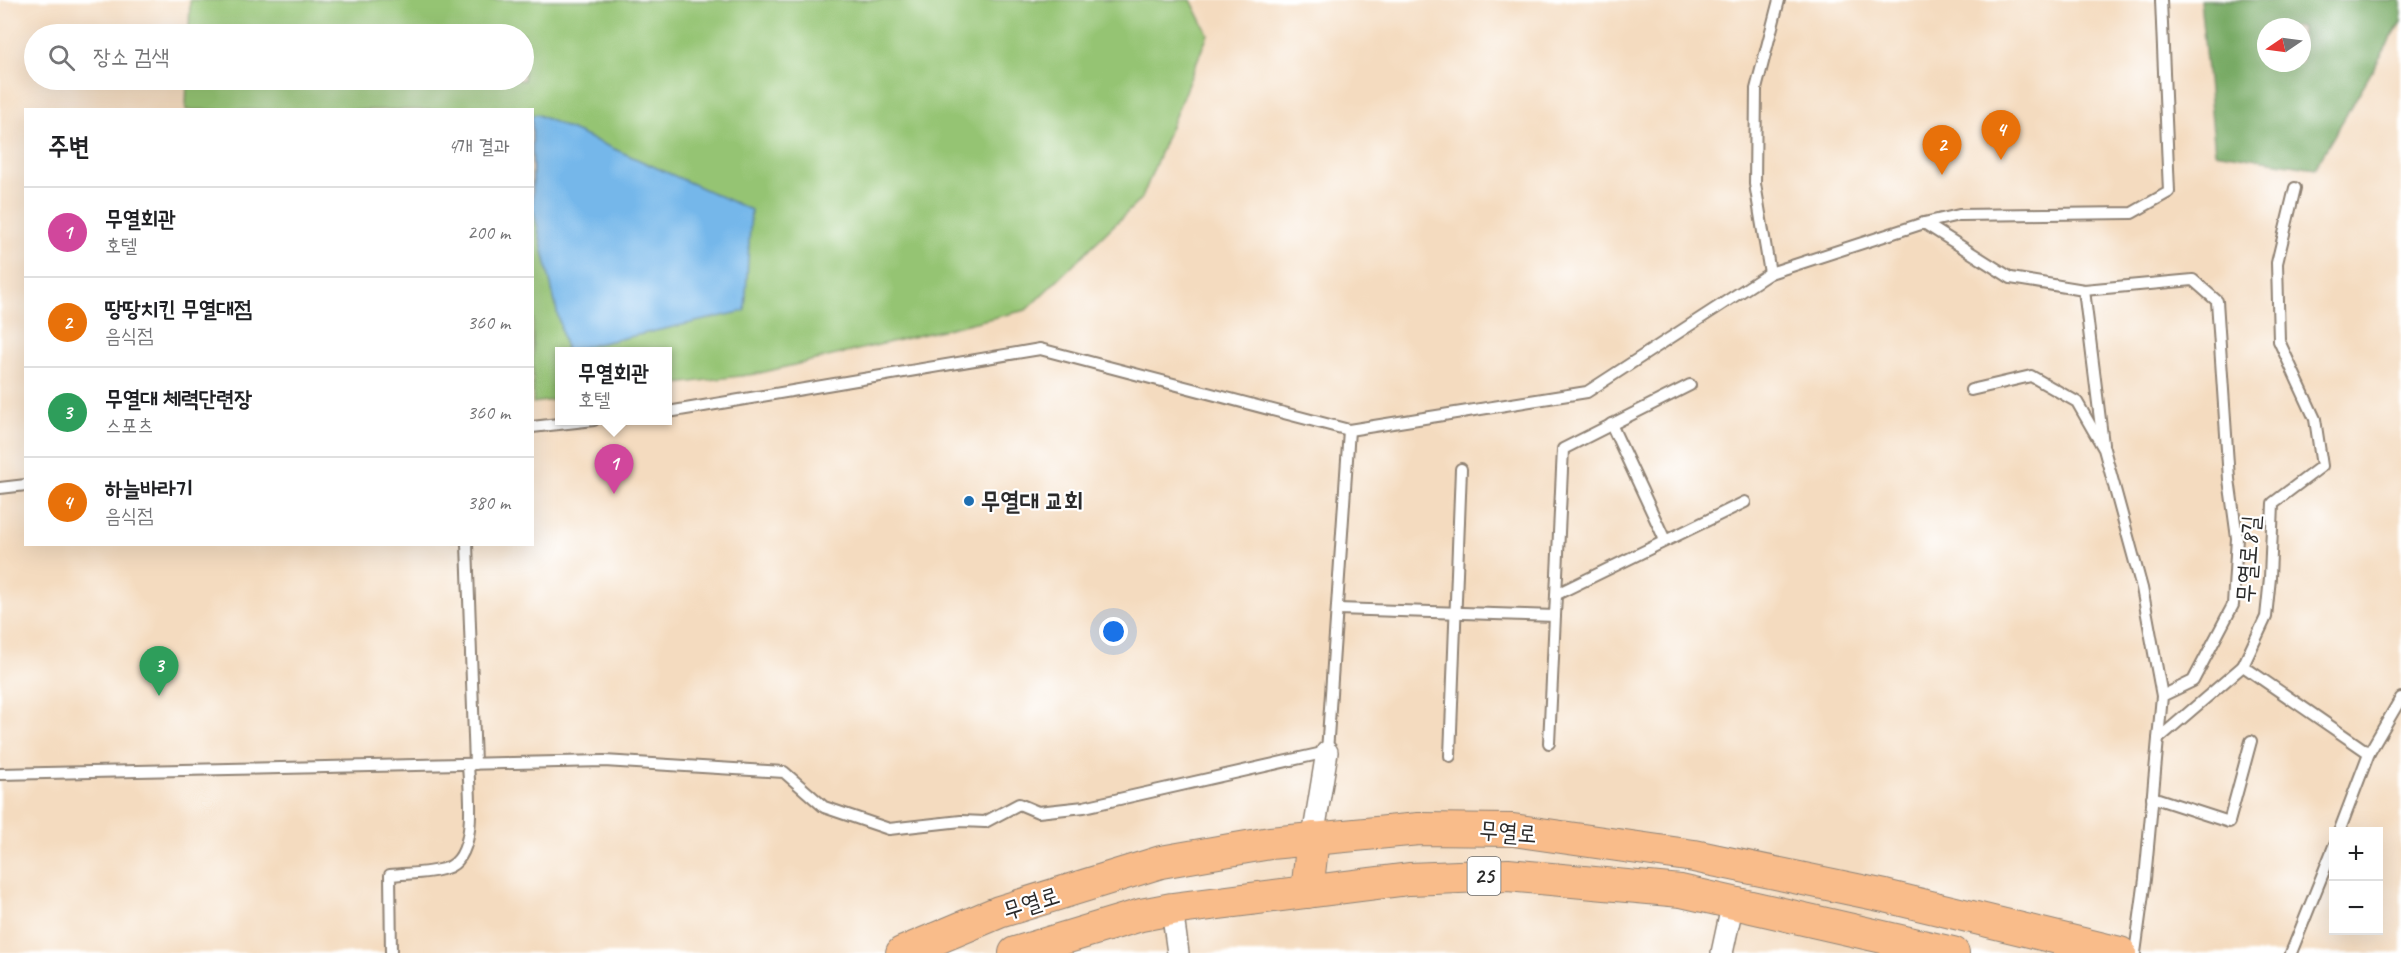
<!DOCTYPE html>
<html lang="ko">
<meta charset="utf-8">
<style>
:root{--surface:#fff;--page:#f6f6f6;--text:#202124;--muted:#757577;--line:#e0e0e0;--accent:#1f6fb2}
body{margin:0;font-family:Caveat,"Poor Story",sans-serif;background:var(--page);color:var(--text)}
.controls{position:absolute;right:18px;bottom:18px;display:grid;overflow:hidden;border-radius:0px;box-shadow:0 6px 24px #0002}
.controls button{width:54px;height:54px;display:grid;place-items:center;padding:0;border:0;border-bottom:2px solid var(--line);background:var(--surface);color:var(--text);font:30px sans-serif}
.compass{position:absolute;left:2257px;top:18px;width:54px;height:54px;border-radius:50%;background:var(--surface);box-shadow:0 6px 24px #0002;rotate:257deg}
.you{position:absolute;left:1114px;top:632px;width:21px;height:21px;margin:-15px;border:4px solid #fff;border-radius:50%;background:#1a73e8;box-shadow:0 0 0 9px #1a73e833}
.badge{display:grid;place-items:center;width:39px;height:39px;border-radius:50%;background:var(--accent);color:#fff;font-size:20px;font-weight:700}
.pin{position:absolute;translate:-50% -50px;filter:drop-shadow(0 2px 3px #0008)}
.pin::after{content:'';position:absolute;top:32px;width:21px;height:18px;background:inherit;clip-path:polygon(0 0,100% 0,50% 100%)}
.popup{position:absolute;left:555px;top:347px;width:117px;height:78px;box-sizing:border-box;display:grid;place-content:center;border-radius:0px;background:var(--surface);filter:drop-shadow(0 2px 4px #0005);font-size:20px;white-space:nowrap;color:var(--muted)}
.popup b{font-size:22px;color:var(--text)}
.popup::after{content:'';position:absolute;left:50%;top:100%;margin-left:-12px;border:12px solid transparent;border-top-color:var(--surface)}
.list{margin:0;padding:0;list-style:none}
h2{display:flex;justify-content:space-between;align-items:center;height:78px;margin:0;padding:0 24px;font-size:26px}
h2 small{font-size:20px;font-weight:400;color:var(--muted)}
.list li{display:grid;grid-template-columns:39px 1fr auto;gap:18px;align-items:center;box-sizing:border-box;height:90px;padding:0 24px;border-top:2px solid var(--line)}
.list b{display:block;font-size:22px;white-space:nowrap}
.list p{margin:0;font-size:20px;white-space:nowrap;color:var(--muted)}
.list em{font-size:20px;font-style:normal;color:var(--muted)}
.icon{flex:none;width:33px;height:33px;fill:none;stroke:currentColor;stroke-width:2;stroke-linecap:round;stroke-linejoin:round}
.map{position:relative;flex:none;width:2401px;height:953px;overflow:hidden}
.search{position:absolute;background:var(--surface);box-shadow:0 6px 24px #0002;left:24px;top:24px;width:510px;height:66px;display:flex;align-items:center;gap:15px;box-sizing:border-box;padding:0 21px;border-radius:33px;color:var(--muted);font-size:22px}
.panel{position:absolute;background:var(--surface);box-shadow:0 6px 24px #0002;left:24px;top:108px;width:510px;height:438px;border-radius:0px}
.map>svg:first-child{display:block}
.green{fill:#95c473;stroke:#60784f;stroke-width:1.5}
.forest{fill:#78aa65;stroke:#526a48;stroke-width:1.5;fill-rule:evenodd}
.water{fill:#75b7ea;stroke:#50718a;stroke-width:1.5}
.lines{fill:none;stroke-linecap:round;stroke-linejoin:round}
.service-casing{stroke:#908375;stroke-width:14}
.minor-casing{stroke:#908375;stroke-width:24}
.primary-casing{stroke:#908375;stroke-width:34}
.service{stroke:#fff;stroke-width:10}
.minor{stroke:#fff;stroke-width:21}
.primary{stroke:#f9bc8a;stroke-width:32}
.poi-dot{fill:#1f6fb2;stroke:#fff;stroke-width:2}
.labels{text-anchor:middle;dominant-baseline:central;stroke-width:4.5;stroke-linejoin:round;paint-order:stroke}
.shield{fill:#fff;stroke:#6b6b6b;stroke-width:1.5}
.shield-label{font-size:22px;font-weight:bold;fill:#2b2b2b}
.poi-label{font-size:24px;font-weight:bold;fill:#2b2b2b;stroke:#fff;text-anchor:start}
.street-label{font-size:24px;fill:#2b2b2b;stroke:#fff}
</style>
<div class="map">
<svg width="2401" height="953" viewBox="0 0 2401 953">
<rect width="100%" height="100%" fill="#fff"/>
<filter id="ink" filterUnits="userSpaceOnUse"><feTurbulence type="fractalNoise" baseFrequency=".0167" numOctaves="2"/><feDisplacementMap in="SourceGraphic" scale="12" xChannelSelector="R" yChannelSelector="G"/><feConvolveMatrix kernelMatrix="1 2 1 2 8 2 1 2 1" color-interpolation-filters="sRGB"/></filter>
<filter id="wash" filterUnits="userSpaceOnUse"><feTurbulence type="fractalNoise" baseFrequency=".008" numOctaves="4" result="noise"/><feDisplacementMap in="SourceGraphic" scale="24" xChannelSelector="R" yChannelSelector="G"/><feGaussianBlur stdDeviation="1.35" result="paint"/><feColorMatrix in="noise" values="0 0 0 0 0 0 0 0 0 0 0 0 0 0 0 0 0 1.4 0 .05"/><feComposite in="paint" operator="in"/></filter>
<g filter="url(#wash)">
<rect width="100%" height="100%" fill="#f4dbbf"/>
<polygon class="green" points="190,0 1191,0 1208,34 1142,198 1026,310 756,374 668,385 668,352 560,352 560,399 533,403 532,110 186,110 187,80 524,80 524,34 189,34"/>
<path class="forest" d="M2200 0H2401V22L2315 168 2215 152ZM2266 27H2302V63H2266Z"/>
<polygon class="water" points="536,114 751,210 745,311 566,351 533,207 532,117"/>
</g>
<g filter="url(#ink)">
<g class="lines">
<defs>
<g id="service">
<polyline points="2295,188 2277,263 2279,341 2315,419 2322,466 2273,503 2270,578 2266,617 2243,666 2369,753"/>
<polyline points="1924,223 1959,215 2132,213 2169,192 2161,0"/>
<polyline points="1770,273 1755,184 1756,89 1779,0"/>
<polyline points="2084,290 2103,444"/>
<polyline points="1971,390 2031,376 2077,402 2104,449 2142,588 2162,696"/>
<polyline points="668,412 1040,349 1349,430 1587,392 1770,273 1924,223 2011,278 2084,290 2193,280 2217,301 2229,479 2237,538 2233,605 2193,681 2162,696 2145,879 2135,953"/>
<polyline points="1611,424 1665,540"/>
<polyline points="532,427 594,420"/>
<polyline points="0,488 26,485"/>
<polyline points="467,544 475,764"/>
<polyline points="1557,594 1745,502"/>
<polyline points="1337,609 1555,616 1563,449 1690,385"/>
<polyline points="2158,739 2243,666"/>
<polyline points="1549,743 1555,616"/>
<polyline points="1450,756 1461,469"/>
<polyline points="0,774 604,761 784,772 824,807 889,829 961,821 985,822 1019,804 1038,812 1084,807 1327,752 1349,430"/>
<polyline points="2152,797 2229,822 2251,741"/>
<polyline points="2339,832 2369,753 2401,698"/>
<path d="M391 953 390 875C408 873 429 874 446 868 479 858 469 790 468 764"/>
<polyline points="2291,953 2334,846"/>
</g>
<g id="minor">
<polyline points="1313,838 1327,752"/>
<polyline points="1172,909 1178,953"/>
<polyline points="1722,953 1733,902"/>
</g>
<g id="primary">
<polyline points="1307,892 1313,838"/>
<polyline points="902,953 999,912 1161,862 1270,843 1419,829 1513,830 1694,856 1885,896 2120,953"/>
<polyline points="1015,953 1141,915 1172,909 1409,879 1508,875 1681,891 1953,953"/>
</g>
</defs>
<use href="#service" class="service-casing"/>
<use href="#minor" class="minor-casing"/>
<use href="#primary" class="primary-casing"/>
<use href="#service" class="service"/>
<use href="#minor" class="minor"/>
<use href="#primary" class="primary"/>
</g>
</g>
<circle class="poi-dot" cx="969" cy="501" r="6"/>
<g class="labels">
<rect class="shield" x="1467.5" y="857" width="33" height="38" rx="4.5"/>
<g class="shield-label">
<text x="1484" y="876">25</text>
</g>
<g class="poi-label">
<text x="981" y="501">무열대 교회</text>
</g>
<g class="street-label">
<text transform="translate(2248 559) rotate(-86)">무열로8길</text>
<text transform="translate(1508 832) rotate(4)">무열로</text>
<text transform="translate(1031 903) rotate(-18)">무열로</text>
</g>
</g>
</svg>
<div class="controls">
<button>+</button>
<button>−</button>
</div>
<svg class="compass" viewBox="-18 -18 36 36"><path d="M0-13l5 13h-10z" fill="#e53935"/><path d="M0 13l5-13h-10z" fill="#757577"/></svg>
<div class="you"></div>
<div class="pin badge" style="left:614px;top:494px;background:#d1479c">1</div>
<div class="popup"><b>무열회관</b>호텔</div>
<div class="pin badge" style="left:1942px;top:175px;background:#e8710a">2</div>
<div class="pin badge" style="left:159px;top:696px;background:#2e9e5b">3</div>
<div class="pin badge" style="left:2001px;top:160px;background:#e8710a">4</div>
<div class="search"><svg class="icon" aria-label="search" viewBox="0 0 24 24"><circle cx="10" cy="10" r="6"/><path d="M15 15l6 6"/></svg>장소 검색</div>
<section class="panel">
<h2>주변<small>4개 결과</small></h2>
<ul class="list">
<li><span class="badge" style="background:#d1479c">1</span><div><b>무열회관</b><p>호텔</p></div><em>200 m</em></li>
<li><span class="badge" style="background:#e8710a">2</span><div><b>땅땅치킨 무열대점</b><p>음식점</p></div><em>360 m</em></li>
<li><span class="badge" style="background:#2e9e5b">3</span><div><b>무열대 체력단련장</b><p>스포츠</p></div><em>360 m</em></li>
<li><span class="badge" style="background:#e8710a">4</span><div><b>하늘바라기</b><p>음식점</p></div><em>380 m</em></li>
</ul>
</section>
</div>
